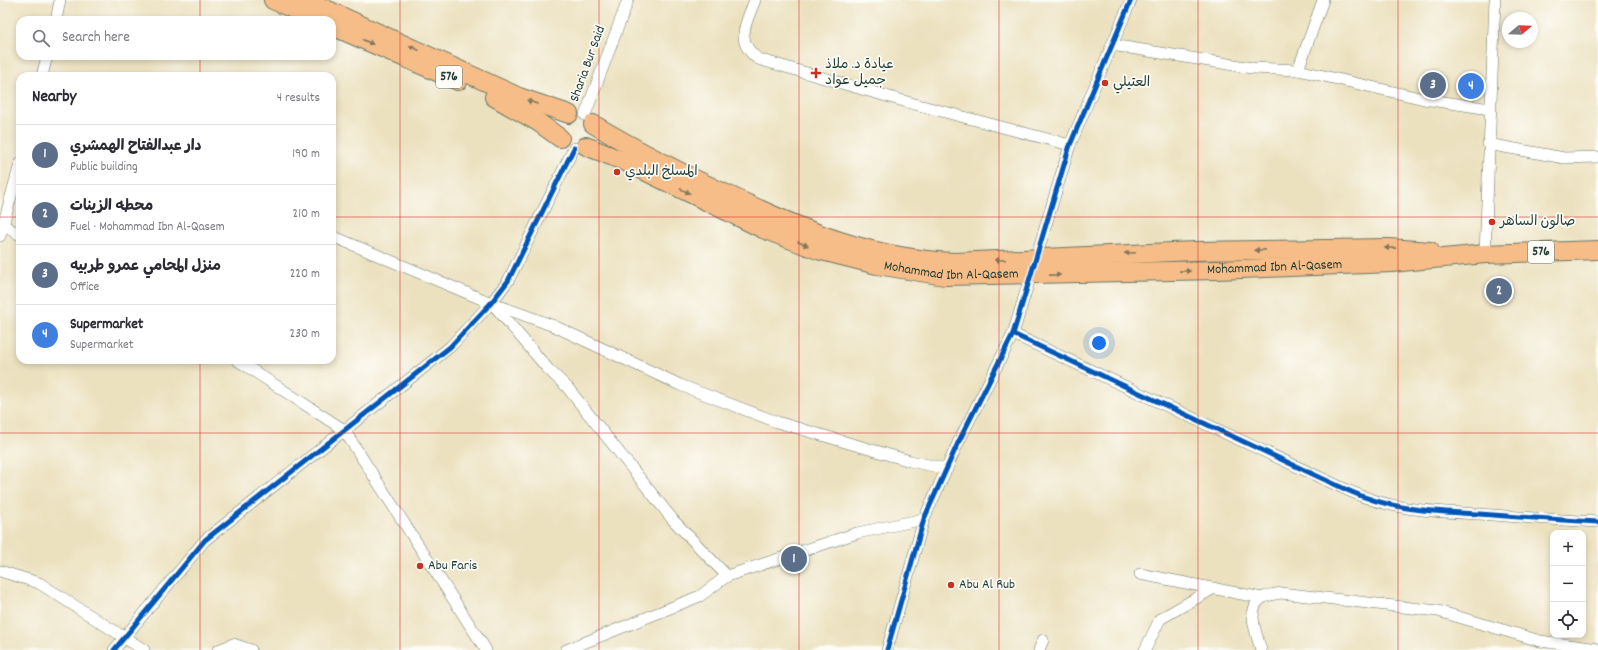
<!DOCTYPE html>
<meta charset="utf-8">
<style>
:root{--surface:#fff;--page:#f7f7f7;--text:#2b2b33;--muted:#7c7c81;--line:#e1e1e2;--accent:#1a73e8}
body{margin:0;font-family:Dekko,"Playpen Sans Arabic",sans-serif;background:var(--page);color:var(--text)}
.controls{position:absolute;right:12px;bottom:12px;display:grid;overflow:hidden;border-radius:8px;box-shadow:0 2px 6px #0003}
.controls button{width:36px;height:36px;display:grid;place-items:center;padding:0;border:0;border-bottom:1px solid var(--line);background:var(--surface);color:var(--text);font:20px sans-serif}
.compass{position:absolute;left:1502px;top:12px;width:36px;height:36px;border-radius:50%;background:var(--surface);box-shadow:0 2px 6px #0003;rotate:71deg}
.you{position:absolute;left:1099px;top:343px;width:14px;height:14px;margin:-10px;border:3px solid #fff;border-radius:50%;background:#1a73e8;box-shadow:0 0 0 6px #1a73e833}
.badge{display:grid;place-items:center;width:26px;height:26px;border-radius:50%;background:var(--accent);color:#fff;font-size:13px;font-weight:700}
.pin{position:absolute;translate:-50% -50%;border:2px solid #fff;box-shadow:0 1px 4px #0006}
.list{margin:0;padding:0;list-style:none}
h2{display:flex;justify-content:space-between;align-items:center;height:52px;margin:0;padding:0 16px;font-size:17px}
h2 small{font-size:13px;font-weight:400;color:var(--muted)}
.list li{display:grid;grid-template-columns:26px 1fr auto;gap:12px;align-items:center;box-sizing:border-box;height:60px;padding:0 16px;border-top:1px solid var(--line)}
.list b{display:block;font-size:15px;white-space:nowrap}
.list p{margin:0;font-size:13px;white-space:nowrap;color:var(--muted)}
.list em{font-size:13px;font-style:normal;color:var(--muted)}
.icon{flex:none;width:22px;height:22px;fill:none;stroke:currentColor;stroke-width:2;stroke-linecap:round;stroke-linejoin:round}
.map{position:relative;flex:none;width:1598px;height:650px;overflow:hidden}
.search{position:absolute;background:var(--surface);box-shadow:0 2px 6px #0003;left:16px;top:16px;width:320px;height:44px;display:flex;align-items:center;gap:10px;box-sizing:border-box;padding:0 14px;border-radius:12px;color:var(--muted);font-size:15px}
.panel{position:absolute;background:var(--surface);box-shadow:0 2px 6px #0003;left:16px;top:72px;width:320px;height:292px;border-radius:12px}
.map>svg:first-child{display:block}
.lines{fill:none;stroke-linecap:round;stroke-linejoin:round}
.street-casing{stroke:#677665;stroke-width:12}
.primary-casing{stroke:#677665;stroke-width:20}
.street{stroke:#fff;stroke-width:11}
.primary{stroke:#f7bd88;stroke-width:18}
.cycleway-casing{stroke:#fdfcf7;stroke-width:8}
.cycleway{stroke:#0057b8;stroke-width:5}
.oneway{fill:#80775a}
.grid{fill:none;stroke:#d62828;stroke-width:1;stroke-opacity:0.55}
.poi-dot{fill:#c8321e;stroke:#fdfcf7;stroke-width:1.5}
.labels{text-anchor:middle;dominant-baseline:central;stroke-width:3.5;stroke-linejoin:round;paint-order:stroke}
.shield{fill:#fdfcf7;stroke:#62766e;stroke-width:1}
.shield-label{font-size:13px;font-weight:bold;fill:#1f3d34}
.street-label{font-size:14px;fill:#1f3d34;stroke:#fdfcf7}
.poi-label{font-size:14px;fill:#1f3d34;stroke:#fdfcf7;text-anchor:start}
</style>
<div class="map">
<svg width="1598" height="650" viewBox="0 0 1598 650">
<rect width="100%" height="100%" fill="#fdfcf7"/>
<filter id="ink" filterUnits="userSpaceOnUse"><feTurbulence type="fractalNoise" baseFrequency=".025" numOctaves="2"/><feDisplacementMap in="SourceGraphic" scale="8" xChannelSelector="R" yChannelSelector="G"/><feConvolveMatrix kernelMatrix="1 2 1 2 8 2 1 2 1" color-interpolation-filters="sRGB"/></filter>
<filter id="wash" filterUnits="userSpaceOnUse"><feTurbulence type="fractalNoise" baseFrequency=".012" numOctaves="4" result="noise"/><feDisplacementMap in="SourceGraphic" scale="16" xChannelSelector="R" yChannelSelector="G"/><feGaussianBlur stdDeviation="0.9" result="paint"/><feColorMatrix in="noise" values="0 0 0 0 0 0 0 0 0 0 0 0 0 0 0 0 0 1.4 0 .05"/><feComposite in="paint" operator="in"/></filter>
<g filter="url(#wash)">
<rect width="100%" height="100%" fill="#ece1bf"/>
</g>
<g filter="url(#ink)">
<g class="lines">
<defs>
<g id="street">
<path d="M755 0C746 23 734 41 758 59L907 102 1070 145"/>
<polyline points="56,20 60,0"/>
<polyline points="1112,45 1252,68 1298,70 1424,99 1490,109"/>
<polyline points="1298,70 1323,0"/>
<polyline points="42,76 47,56"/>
<polyline points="585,115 628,0"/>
<polyline points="1488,144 1564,158 1598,157"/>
<polyline points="0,223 20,235"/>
<polyline points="0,236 20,164"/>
<polyline points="332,236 491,303 554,326 680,385 777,422 910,461 947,469"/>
<polyline points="1485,254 1495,0"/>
<polyline points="492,303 548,369 567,387 673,520 727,576"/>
<path d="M1013 334 1347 490C1393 511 1430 511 1479 514 1518 517 1558 520 1598 522"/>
<polyline points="237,360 344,430 486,650"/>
<polyline points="0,571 39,583 144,650"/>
<polyline points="1140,574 1262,598"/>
<polyline points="114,650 205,540 450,347 491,303 508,281 574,148"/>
<polyline points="218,650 233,644 251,650"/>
<polyline points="566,650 700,596 727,576 857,533 924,519"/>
<polyline points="887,650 924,519 958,443 1013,334 1070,145 1131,0"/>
<polyline points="1039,650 1043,640"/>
<polyline points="1145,650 1160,619 1214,588"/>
<path d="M1261 650C1257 635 1245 609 1262 598 1267 595 1275 594 1281 593L1438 611 1540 641 1598 649"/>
</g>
<g id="primary">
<polyline points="273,0 317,20"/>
<polyline points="306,0 519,97 569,114"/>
<polyline points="332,26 458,81"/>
<polyline points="494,97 538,122 560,138"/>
<path d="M593 124C638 151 685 175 733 197 805 231 873 259 955 262L1194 251 1389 248 1430 251"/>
<path id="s1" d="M586 146 628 163 763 229 818 250 877 265 945 276 1217 270 1391 263 1485 254 1598 250"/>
</g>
</defs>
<use href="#street" class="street-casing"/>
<use href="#primary" class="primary-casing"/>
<use href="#street" class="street"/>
<use href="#primary" class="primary"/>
<defs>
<g id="cycleway">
<path d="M1013 334 1347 490C1393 511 1430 511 1479 514 1518 517 1558 520 1598 522"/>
<polyline points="114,650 205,540 450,347 491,303 508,281 574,148"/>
<polyline points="887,650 924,519 958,443 1013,334 1070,145 1131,0"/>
</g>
</defs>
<use href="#cycleway" class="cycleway-casing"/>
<use href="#cycleway" class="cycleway"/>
</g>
<defs><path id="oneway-solid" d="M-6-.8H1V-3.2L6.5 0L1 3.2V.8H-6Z"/></defs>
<g class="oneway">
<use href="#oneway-solid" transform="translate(368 42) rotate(24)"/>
<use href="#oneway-solid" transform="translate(414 48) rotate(-156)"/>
<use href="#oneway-solid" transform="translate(532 102) rotate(-159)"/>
<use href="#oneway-solid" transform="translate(685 191) rotate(26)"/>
<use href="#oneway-solid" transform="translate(803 244) rotate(21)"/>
<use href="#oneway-solid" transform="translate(1390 248) rotate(-179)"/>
<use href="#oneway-solid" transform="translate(1260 250) rotate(179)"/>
<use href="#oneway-solid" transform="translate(1130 253) rotate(178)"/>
<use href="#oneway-solid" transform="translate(1000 260) rotate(177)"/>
<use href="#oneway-solid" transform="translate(1185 271) rotate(-1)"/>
<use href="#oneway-solid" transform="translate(1055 275) rotate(-1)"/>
</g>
</g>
<path class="grid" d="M200 0V20M400 0V650M599 0V650M799 0V650M999 0V650M1198 0V650M1398 0V650M200 56V76M0 217H20M332 217H1598M200 360V650M0 433H1598"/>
<g class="poi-dot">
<path d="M814 67h4v4h4v4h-4v4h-4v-4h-4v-4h4z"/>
<circle cx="1105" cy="83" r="4"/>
<circle cx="617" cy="172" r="4"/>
<circle cx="1492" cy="222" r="4"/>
<circle cx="420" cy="566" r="4"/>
<circle cx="951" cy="585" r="4"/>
</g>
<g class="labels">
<g class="shield">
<rect x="436" y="66" width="26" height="22" rx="3"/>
<rect x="1528" y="241" width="26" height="22" rx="3"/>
</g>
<g class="shield-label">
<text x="449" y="77">576</text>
<text x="1541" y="252">576</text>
</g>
<g class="street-label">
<text transform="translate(588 64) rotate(-70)">Sharia Bur Said</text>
<text stroke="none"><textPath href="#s1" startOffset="714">Mohammad Ibn Al-Qasem</textPath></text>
<text stroke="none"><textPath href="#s1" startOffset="390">Mohammad Ibn Al-Qasem</textPath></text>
</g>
<g class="poi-label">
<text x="825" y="65">عيادة د. ملاذ<tspan x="825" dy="16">جميل عواد</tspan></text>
<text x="1113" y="83">العتيلي</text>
<text x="625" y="172">المسلخ البلدي</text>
<text x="1500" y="222">صالون الساهر</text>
<text x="428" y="566">Abu Faris</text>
<text x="959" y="585">Abu Al Rub</text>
</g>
</g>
</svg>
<div class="controls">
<button>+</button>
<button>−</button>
<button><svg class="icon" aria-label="locate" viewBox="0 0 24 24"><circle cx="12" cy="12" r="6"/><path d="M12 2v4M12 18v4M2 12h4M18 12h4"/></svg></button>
</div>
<svg class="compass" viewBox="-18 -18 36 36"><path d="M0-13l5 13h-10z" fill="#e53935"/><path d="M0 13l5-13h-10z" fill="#7c7c81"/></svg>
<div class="you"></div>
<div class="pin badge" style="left:794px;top:559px;background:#5c6f8a">1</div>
<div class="pin badge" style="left:1499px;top:291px;background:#5c6f8a">2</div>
<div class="pin badge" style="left:1433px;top:85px;background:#5c6f8a">3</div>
<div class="pin badge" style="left:1471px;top:86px;background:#3f7fe0">4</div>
<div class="search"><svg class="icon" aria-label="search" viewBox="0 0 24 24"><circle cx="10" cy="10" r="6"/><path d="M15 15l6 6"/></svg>Search here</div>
<section class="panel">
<h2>Nearby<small>4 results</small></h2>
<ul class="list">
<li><span class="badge" style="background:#5c6f8a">1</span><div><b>دار عبدالفتاح الهمشري</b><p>Public building</p></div><em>190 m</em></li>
<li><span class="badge" style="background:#5c6f8a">2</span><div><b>محطه الزينات</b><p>Fuel · Mohammad Ibn Al-Qasem</p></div><em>210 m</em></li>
<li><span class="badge" style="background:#5c6f8a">3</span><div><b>منزل المحامي عمرو طربيه</b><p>Office</p></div><em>220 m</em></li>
<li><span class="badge" style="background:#3f7fe0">4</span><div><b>Supermarket</b><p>Supermarket</p></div><em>230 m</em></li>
</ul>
</section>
</div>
